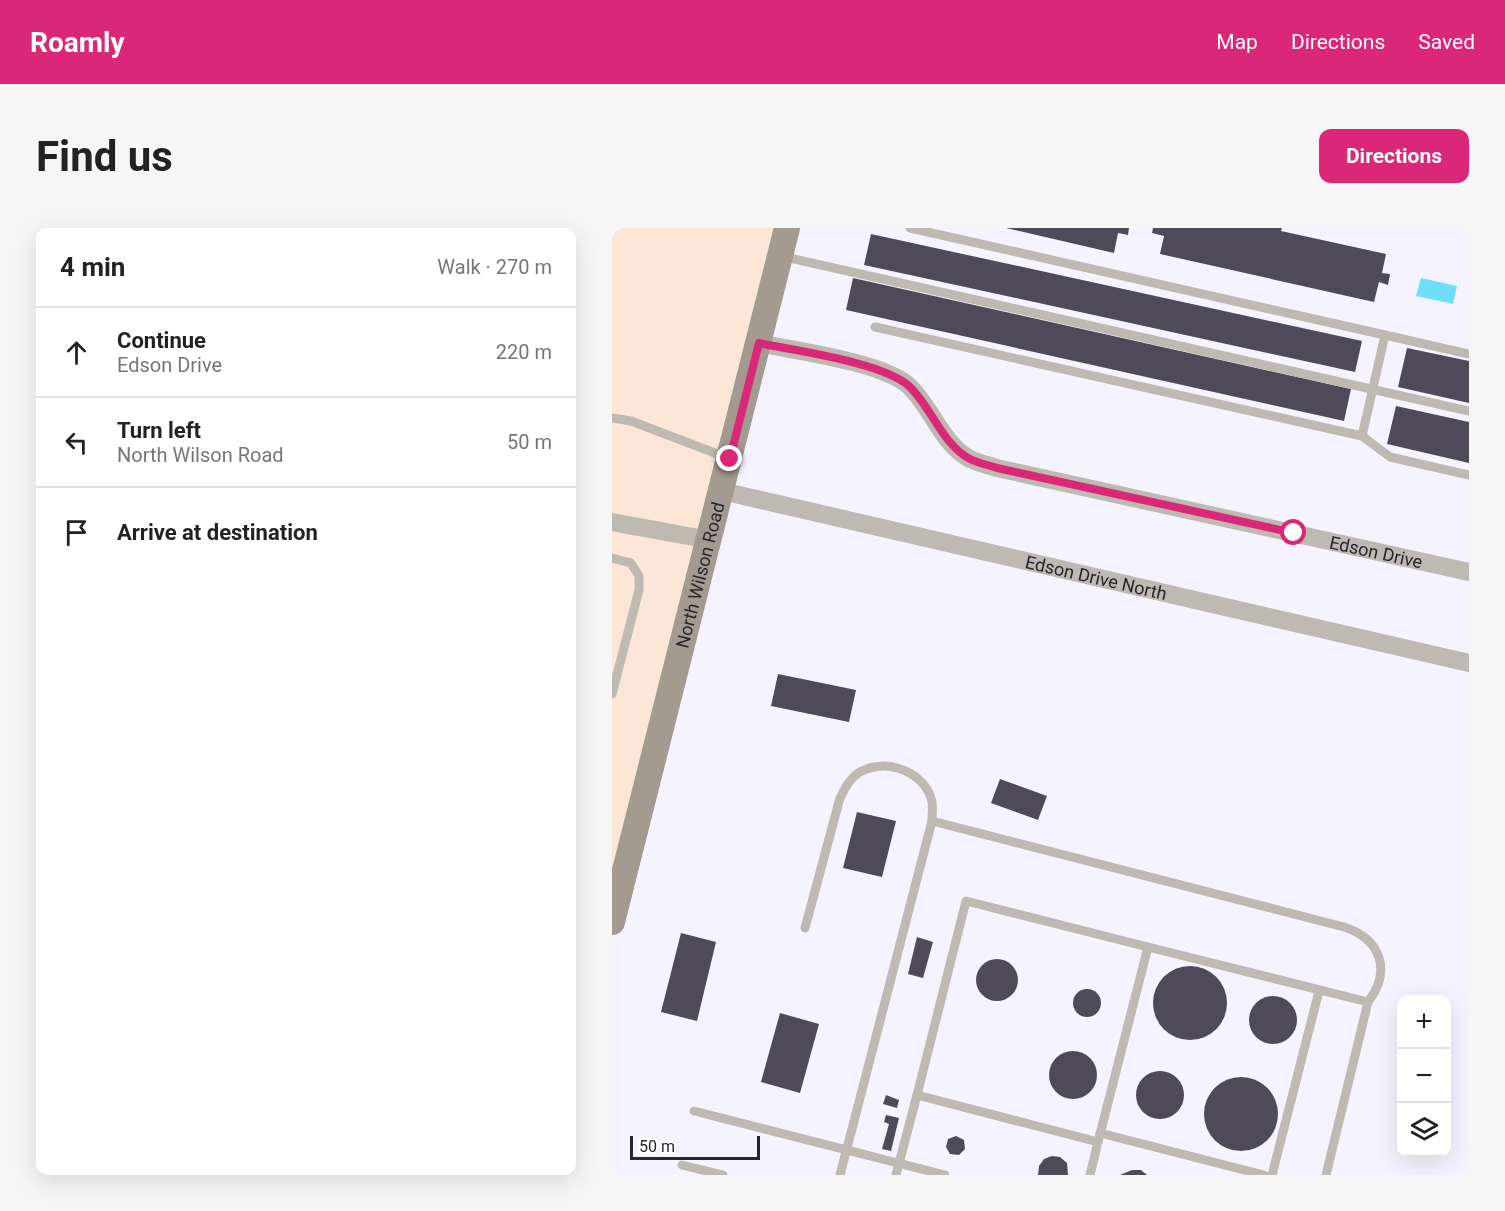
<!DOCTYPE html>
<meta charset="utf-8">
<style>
:root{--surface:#fff;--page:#f6f6f6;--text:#222;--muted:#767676;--line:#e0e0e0;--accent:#db2777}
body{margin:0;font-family:Roboto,sans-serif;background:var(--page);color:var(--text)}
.controls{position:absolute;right:18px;bottom:18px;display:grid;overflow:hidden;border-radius:12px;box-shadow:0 6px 24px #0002}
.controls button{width:54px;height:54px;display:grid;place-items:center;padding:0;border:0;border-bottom:2px solid var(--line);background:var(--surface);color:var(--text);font:30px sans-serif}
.scale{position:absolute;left:18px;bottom:15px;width:130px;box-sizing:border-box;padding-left:6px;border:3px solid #27262d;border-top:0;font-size:16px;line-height:21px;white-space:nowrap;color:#27262d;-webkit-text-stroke:4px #fff;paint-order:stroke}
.stop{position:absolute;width:18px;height:18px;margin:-14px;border:4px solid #db2777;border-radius:50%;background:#fff}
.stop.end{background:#db2777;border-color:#fff;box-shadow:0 2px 6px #0008}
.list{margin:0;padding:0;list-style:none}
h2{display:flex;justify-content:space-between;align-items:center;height:78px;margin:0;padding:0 24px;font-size:26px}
h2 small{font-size:20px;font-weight:400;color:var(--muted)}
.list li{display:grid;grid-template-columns:39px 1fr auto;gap:18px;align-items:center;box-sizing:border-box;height:90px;padding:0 24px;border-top:2px solid var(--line)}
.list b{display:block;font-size:22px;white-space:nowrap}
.list p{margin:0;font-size:20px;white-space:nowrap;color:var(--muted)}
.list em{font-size:20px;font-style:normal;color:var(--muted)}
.icon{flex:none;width:33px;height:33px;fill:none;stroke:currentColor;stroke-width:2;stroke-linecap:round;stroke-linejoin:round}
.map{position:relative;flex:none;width:857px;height:947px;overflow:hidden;border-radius:12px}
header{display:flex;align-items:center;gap:36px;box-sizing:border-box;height:84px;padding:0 30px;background:var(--accent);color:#fff}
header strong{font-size:28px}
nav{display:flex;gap:33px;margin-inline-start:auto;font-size:21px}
.intro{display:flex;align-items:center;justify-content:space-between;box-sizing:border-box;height:144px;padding:0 36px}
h1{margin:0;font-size:42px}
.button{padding:15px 27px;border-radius:12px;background:var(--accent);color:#fff;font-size:21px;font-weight:700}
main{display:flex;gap:36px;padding:0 36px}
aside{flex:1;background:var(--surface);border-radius:12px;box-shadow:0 6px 24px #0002}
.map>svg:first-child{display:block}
.commercial{fill:#fce6d8}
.water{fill:#6edff9}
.building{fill:#4f4a5a}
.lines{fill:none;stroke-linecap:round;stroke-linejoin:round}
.lane{stroke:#beb9b1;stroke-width:9}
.street{stroke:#beb9b1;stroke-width:18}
.secondary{stroke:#a39b90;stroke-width:26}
.route{stroke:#db2777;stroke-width:8}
.labels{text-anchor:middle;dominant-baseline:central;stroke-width:6;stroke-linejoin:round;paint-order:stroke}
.street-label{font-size:18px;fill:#27262d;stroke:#fff}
</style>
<header>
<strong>Roamly</strong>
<nav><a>Map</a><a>Directions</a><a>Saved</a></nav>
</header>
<div class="intro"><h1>Find us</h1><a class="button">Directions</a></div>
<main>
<aside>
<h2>4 min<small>Walk · 270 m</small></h2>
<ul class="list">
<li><svg class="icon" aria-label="ahead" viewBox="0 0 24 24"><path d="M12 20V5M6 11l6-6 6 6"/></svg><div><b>Continue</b><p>Edson Drive</p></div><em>220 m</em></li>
<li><svg class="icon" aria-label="left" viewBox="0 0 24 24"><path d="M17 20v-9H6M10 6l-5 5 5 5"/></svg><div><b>Turn left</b><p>North Wilson Road</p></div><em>50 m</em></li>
<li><svg class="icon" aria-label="arrive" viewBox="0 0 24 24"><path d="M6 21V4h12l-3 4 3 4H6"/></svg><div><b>Arrive at destination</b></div></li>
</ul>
</aside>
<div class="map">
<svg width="857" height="947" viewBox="0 0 857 947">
<rect width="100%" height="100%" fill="#f5f3ff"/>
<polygon class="commercial" points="0,0 170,0 0,674"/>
<polygon class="water" points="809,50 845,58 841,76 804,68"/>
<g class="building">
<polygon points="394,0 517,0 516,7 506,5 502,25"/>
<polygon points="541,0 670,0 669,3 774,26 770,45 778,46 776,57 767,54 762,74 548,26 552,8 540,5"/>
<polygon points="259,6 750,113 743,144 252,37"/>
<polygon points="241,50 739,161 732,193 234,82"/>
<polygon points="795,120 857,133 857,175 786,159"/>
<polygon points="784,178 857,194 857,235 775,216"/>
<polygon points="166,446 244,462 237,494 159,478"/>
<polygon points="388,551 435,568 426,592 379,575"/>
<polygon points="245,584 284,593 270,649 231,640"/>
<polygon points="69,705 104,714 85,793 49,784"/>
<polygon points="305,709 321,714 311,750 296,746"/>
<circle cx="385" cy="752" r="21"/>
<circle cx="578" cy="775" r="37"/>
<circle cx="475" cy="775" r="14"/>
<circle cx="661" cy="792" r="24"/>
<polygon points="168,785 207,796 188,865 149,854"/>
<circle cx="461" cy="847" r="24"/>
<circle cx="548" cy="867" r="24"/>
<circle cx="629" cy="886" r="37"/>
<polygon points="274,867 287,872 285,880 271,876"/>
<polygon points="274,887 287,890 279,923 270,921 277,896 272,894"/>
<polygon points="344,908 352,912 353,921 347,927 338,926 334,919 336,911"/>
<polygon points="440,928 448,929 455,935 456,947 426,947 427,938 432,931"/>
<polygon points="520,942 529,942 535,947 508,947"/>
</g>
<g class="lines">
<g class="lane">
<polyline points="169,28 857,183"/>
<polyline points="263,99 750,208 773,107 298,0"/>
<polyline points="773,107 857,126"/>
<polyline points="0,190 19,193 116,230"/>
<polyline points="750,208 778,229 857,247"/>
<polyline points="0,330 19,335 27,348 27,362 0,466"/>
<path d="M320 593 732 699C769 711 780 743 756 774L714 947"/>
<path d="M193 700 228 570C233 560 238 550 248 544 274 529 314 544 320 574 321 580 320 587 320 593L228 947"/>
<polyline points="305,867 354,673 536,719"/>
<polyline points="82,883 333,947"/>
<polyline points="488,905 652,947"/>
<polyline points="486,914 536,719 756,774"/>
<polyline points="70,937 111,947"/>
<polyline points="284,947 305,867 486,914 478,947"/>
<polyline points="660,947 707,763"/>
</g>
<g class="street">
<path id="s1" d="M147 115C184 123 271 134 297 158 320 180 330 216 358 231 366 235 376 237 385 240L857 344"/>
<path id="s2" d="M110 263 857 435"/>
<polyline points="0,294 98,312"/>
</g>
<path class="secondary" id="s3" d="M0 694 175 0"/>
</g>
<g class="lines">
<path class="route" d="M118 231 147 115C184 123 270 134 297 158 320 180 330 216 358 231 366 235 376 237 385 240L682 305"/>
</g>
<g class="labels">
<g class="street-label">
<text stroke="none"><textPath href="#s1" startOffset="670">Edson Drive</textPath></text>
<text stroke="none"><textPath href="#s3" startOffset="358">North Wilson Road</textPath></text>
<text stroke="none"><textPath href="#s2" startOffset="384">Edson Drive North</textPath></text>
</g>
</g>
</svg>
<div class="controls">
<button>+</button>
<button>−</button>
<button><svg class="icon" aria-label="layers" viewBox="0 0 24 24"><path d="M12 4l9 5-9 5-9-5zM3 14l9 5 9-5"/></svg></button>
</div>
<div class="scale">50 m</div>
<div class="stop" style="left:682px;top:305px"></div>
<div class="stop end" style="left:118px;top:231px"></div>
</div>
</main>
